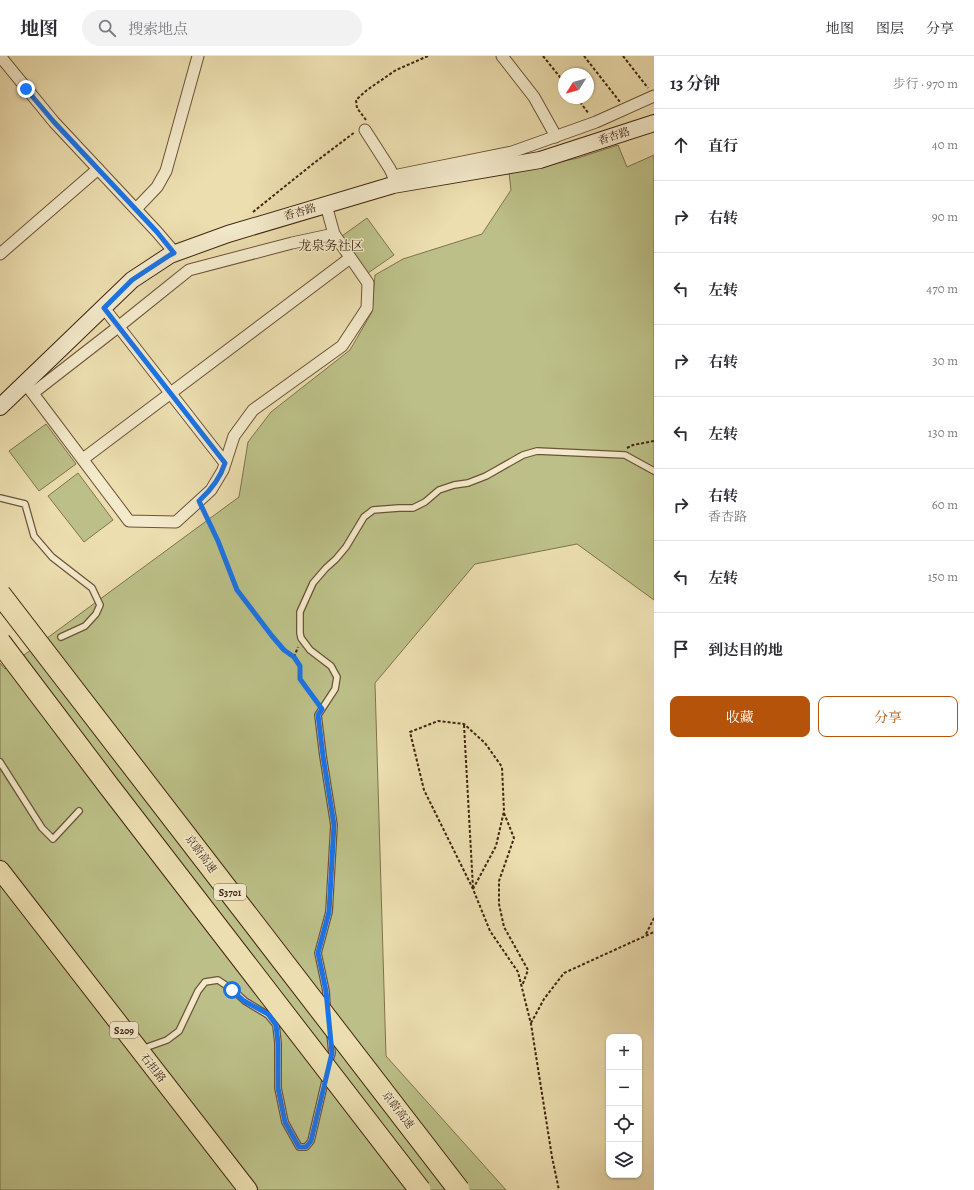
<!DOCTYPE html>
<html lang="zh">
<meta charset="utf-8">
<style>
:root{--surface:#fff;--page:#f2f2f3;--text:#2b2b33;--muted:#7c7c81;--line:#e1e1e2;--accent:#b45309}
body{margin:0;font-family:Alegreya,"Noto Serif SC",serif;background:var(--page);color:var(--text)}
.controls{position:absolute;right:12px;bottom:12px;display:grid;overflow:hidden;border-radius:8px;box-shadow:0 1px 3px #0004}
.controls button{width:36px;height:36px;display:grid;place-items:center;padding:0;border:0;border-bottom:1px solid var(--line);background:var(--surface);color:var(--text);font:20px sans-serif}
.compass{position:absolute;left:558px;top:12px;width:36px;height:36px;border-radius:50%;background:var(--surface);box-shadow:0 1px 3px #0004;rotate:233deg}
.stop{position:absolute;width:12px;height:12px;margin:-9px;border:3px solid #1a73e8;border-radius:50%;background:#fff}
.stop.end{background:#1a73e8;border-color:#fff;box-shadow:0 1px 4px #0008}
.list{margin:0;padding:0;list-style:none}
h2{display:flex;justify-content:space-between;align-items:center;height:52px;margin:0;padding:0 16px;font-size:17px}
h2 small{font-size:13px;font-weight:400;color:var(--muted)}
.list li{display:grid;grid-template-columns:26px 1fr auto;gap:12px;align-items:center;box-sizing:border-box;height:72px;padding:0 16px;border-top:1px solid var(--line)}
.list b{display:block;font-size:15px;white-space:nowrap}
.list p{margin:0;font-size:13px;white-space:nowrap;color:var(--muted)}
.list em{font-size:13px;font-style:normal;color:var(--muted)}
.actions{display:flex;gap:8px;padding:12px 16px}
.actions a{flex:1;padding:9px 0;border:1px solid var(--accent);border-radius:8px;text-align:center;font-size:14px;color:var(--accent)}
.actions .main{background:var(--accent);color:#fff}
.icon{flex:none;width:22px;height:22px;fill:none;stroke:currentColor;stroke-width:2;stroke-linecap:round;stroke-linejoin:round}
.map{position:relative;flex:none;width:654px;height:1134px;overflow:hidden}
header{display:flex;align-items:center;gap:24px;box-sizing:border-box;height:56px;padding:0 20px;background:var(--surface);border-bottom:1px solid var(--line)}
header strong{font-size:19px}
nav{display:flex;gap:22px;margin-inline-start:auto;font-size:14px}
.search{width:280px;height:36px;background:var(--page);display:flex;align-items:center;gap:10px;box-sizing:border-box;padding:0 14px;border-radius:22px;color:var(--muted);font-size:15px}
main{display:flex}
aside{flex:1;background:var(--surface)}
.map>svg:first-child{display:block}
.green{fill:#bcc088;stroke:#80724d}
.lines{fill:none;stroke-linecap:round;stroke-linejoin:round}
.lane-casing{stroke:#6d5239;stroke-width:8}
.street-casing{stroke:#6d5239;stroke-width:13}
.secondary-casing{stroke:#432412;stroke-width:18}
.primary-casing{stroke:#432412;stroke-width:20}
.path{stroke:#432412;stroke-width:2;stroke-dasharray:3 2;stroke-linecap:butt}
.lane{stroke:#f3eacb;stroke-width:5.5}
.street{stroke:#f3eacb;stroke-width:11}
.secondary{stroke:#f3eacb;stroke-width:16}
.primary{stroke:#ecdeaf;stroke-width:18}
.highway-bridge-casing{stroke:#432412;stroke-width:23;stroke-linecap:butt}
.highway-bridge{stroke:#ecdeaf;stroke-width:21}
.route{stroke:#1a73e8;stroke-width:5}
.labels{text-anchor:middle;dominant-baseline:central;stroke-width:3;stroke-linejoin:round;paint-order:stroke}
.shield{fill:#f3eacb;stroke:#785f4a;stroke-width:1}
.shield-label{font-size:10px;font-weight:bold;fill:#432412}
.street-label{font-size:11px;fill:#432412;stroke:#f3eacb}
.quarter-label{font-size:13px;fill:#432412;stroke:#f3eacb}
</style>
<header>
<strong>地图</strong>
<div class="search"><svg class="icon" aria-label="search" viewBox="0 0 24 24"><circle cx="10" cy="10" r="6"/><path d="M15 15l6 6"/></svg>搜索地点</div>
<nav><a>地图</a><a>图层</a><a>分享</a></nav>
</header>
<main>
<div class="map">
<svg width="654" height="1134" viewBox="0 0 654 1134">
<rect width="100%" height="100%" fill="#ecdeaf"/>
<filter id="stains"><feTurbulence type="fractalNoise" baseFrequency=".005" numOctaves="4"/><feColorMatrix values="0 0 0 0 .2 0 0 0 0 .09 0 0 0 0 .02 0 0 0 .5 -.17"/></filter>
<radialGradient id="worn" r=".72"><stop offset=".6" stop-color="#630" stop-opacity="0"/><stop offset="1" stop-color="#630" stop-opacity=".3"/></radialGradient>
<g class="green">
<polygon points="618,89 627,111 654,99 654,544 577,488 475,508 375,627 386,1000 506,1134 0,1134 0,607 5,613 239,441 248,386 271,356 350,294 372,256 375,219 403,203 482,178 511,134 509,117 578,102"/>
<polygon points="367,162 394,199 368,217 342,180"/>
<polygon points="46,368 76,408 39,435 9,395"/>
<polygon points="78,417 113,464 84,486 48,440"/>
</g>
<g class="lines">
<defs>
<g id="lane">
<polyline points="0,442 25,448 34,480 52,501 92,532 100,549 96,558 85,570 61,581"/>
<polyline points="0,706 42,772 53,783 79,755"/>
<polyline points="327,951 326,935 318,897 329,856 334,769 323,700 318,659 335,633 337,621 331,610 310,594 301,582 300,577 300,556 313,527 326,512 336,503 346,491 364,461 373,454 399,452 413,452 425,446 439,434 454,429 468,427 486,420 523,399 537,395 625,399 654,415"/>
<polyline points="142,993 167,984 179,975 198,935 205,926 218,924 233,934 245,945 268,959 276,969 278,987 278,1032 285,1066 299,1091 306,1091 311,1085 326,1021"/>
<polyline points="329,1007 332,997 330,977"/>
</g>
<g id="street">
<polyline points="0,0 54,66 157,176 175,197"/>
<polyline points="502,0 534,41 553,75 555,81"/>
<polyline points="365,74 390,113 396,126"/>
<polyline points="393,120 512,96 596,66 654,40"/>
<polyline points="136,153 157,131 166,115 198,0"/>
<polyline points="0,198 98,113"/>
<polyline points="104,252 225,407"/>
<polyline points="25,327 129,465 176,466 211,434 223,414 234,380 253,354 342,290 367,252 368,227 334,178 326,149"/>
<polyline points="33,337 118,271 189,214 292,187 334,178"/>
<polyline points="83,403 350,202"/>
</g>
<polyline id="secondary" points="0,351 132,224 170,199 228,178 393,129 540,104 654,67"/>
<polyline id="primary" points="0,814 248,1134"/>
</defs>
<use href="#lane" class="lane-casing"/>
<use href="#street" class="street-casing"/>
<use href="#secondary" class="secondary-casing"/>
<use href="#primary" class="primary-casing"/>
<g class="path">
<polyline points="543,0 564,26"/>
<polyline points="584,0 620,46"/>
<polyline points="623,0 648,32"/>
<polyline points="577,42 589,58"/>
<polyline points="366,64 357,52 356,44 367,34 396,14 428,0"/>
<polyline points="253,156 314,107 355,76"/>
<polyline points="627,392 633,389 654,385"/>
<polyline points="203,453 218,485 237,534 272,580 284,594 294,601 300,610 300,623 318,647"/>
<polyline points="294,601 298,591"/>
<polyline points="464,669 473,832"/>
<polyline points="504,757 514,782 499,825 499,848 504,871 528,914 522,930"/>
<polyline points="473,833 496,790 504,755 502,711 485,687 464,668 438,665 410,676 424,734 473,833 490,875 518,916 531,968 552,1101 559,1134"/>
<polyline points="646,878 654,862"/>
<polyline points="531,967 544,943 564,917 654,876"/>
</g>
<use href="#lane" class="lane"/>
<use href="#street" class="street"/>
<use href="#secondary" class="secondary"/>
<use href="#primary" class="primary"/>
<defs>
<g id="highway-bridge">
<polyline points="0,538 459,1134"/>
<polyline points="0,586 108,729 420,1134"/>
</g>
</defs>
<use href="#highway-bridge" class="highway-bridge-casing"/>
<use href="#highway-bridge" class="highway-bridge"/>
</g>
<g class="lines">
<path class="route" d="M26 33 54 66 157 176 174 197 170 199 132 224 104 252 225 407C220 423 211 434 199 445L218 485 237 534 272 580 284 594 294 601 300 610V623L322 653 318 659 323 700 334 769 329 856 318 897 326 935 332 997 311 1085 306 1091H299L285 1066 278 1032V987L276 969 268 958 244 945 232 934"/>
</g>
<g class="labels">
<g class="shield">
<rect x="214" y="828" width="32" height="16" rx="3"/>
<rect x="110" y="966" width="28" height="16" rx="3"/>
</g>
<g class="shield-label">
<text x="230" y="836">S3701</text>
<text x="124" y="974">S209</text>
</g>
<g class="street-label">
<text transform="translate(614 80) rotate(-18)">香杏路</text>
<text transform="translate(300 156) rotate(-16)">香杏路</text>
<text transform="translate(201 798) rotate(53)">京蔚高速</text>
<text transform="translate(153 1012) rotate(52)">石担路</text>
<text transform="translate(398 1054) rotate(52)">京蔚高速</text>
</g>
<g class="quarter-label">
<text x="331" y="189">龙泉务社区</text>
</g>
</g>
<rect width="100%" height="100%" filter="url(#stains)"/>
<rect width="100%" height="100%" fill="url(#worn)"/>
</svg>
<div class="controls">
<button>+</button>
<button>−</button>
<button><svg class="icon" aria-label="locate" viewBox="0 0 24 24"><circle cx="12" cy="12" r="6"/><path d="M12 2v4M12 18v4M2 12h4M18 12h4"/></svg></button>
<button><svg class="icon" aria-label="layers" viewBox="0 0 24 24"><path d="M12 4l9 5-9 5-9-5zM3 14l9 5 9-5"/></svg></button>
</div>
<svg class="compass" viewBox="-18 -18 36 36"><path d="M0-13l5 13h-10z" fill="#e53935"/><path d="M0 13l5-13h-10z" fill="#7c7c81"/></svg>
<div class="stop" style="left:232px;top:934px"></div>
<div class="stop end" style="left:26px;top:33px"></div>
</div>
<aside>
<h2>13 分钟<small>步行 · 970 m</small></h2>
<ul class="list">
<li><svg class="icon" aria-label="ahead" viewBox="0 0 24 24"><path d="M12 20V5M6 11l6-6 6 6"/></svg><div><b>直行</b></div><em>40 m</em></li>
<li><svg class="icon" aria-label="right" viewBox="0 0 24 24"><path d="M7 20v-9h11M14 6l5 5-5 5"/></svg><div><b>右转</b></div><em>90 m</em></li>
<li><svg class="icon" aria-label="left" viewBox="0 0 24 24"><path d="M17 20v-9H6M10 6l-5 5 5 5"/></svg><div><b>左转</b></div><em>470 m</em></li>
<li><svg class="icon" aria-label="right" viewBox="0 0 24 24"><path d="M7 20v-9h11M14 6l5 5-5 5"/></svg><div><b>右转</b></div><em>30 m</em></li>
<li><svg class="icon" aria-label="left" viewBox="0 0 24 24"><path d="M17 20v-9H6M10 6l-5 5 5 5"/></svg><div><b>左转</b></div><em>130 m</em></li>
<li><svg class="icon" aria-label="right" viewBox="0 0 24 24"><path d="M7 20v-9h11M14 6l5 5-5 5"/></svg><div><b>右转</b><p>香杏路</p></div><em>60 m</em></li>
<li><svg class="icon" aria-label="left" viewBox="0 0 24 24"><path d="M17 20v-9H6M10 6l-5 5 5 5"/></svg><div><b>左转</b></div><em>150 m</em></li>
<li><svg class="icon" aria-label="arrive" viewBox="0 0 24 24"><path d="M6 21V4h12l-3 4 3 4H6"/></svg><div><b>到达目的地</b></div></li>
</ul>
<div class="actions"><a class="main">收藏</a><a>分享</a></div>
</aside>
</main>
